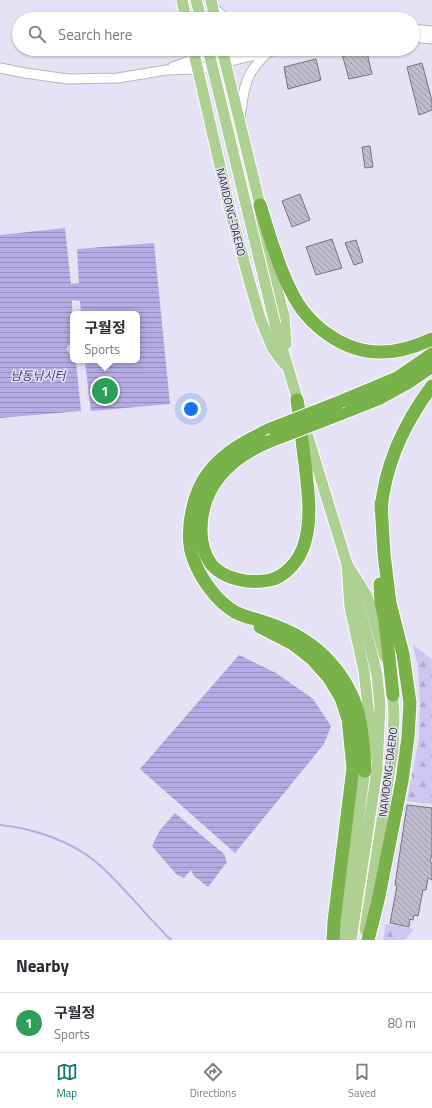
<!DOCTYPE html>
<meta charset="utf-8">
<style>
:root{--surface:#fff;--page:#f7f7f7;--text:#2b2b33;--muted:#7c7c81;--line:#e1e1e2;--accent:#0f766e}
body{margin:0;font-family:"Titillium Web","Noto Sans KR",sans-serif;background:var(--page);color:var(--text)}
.you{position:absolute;left:191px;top:409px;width:14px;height:14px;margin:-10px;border:3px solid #fff;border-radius:50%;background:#1a73e8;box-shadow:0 0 0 6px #1a73e833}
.badge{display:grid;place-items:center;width:26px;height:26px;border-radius:50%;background:var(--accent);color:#fff;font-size:13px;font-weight:700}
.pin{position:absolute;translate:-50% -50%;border:2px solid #fff;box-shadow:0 1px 4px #0006}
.popup{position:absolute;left:70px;top:311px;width:70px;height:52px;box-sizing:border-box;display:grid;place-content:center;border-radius:6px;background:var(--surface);filter:drop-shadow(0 1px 3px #0005);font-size:13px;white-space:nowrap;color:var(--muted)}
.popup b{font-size:15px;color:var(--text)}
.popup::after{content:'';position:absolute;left:50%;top:100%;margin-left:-8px;border:8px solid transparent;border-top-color:var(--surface)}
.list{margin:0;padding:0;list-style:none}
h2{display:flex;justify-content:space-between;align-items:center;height:52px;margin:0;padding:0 16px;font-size:17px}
h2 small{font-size:13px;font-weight:400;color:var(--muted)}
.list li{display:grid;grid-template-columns:26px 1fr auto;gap:12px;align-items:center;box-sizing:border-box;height:60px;padding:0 16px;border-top:1px solid var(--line)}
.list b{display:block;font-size:15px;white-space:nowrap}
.list p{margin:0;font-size:13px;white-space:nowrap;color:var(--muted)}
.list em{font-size:13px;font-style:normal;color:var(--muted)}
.icon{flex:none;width:22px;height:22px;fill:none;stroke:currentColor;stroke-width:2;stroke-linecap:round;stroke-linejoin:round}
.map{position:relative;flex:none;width:432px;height:940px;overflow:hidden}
.search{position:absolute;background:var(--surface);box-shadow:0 1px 3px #0004;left:12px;right:12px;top:12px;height:44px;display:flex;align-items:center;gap:10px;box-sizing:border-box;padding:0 14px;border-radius:22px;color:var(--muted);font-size:15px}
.sheet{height:112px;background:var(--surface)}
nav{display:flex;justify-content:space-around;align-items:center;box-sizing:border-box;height:56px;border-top:1px solid var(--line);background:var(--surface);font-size:11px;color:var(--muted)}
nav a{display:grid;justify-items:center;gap:2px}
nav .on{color:var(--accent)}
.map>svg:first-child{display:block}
.forest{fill:url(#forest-firs)}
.water{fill:url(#water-rules)}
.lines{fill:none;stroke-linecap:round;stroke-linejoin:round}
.stream{stroke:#b6ace5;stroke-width:2}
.building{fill:url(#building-back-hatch);stroke:#757383}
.minor-casing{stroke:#b7b5c6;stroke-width:11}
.major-casing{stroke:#fff;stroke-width:13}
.highway-casing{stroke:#fff;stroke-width:15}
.minor{stroke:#fff;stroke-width:9}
.major{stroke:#afd093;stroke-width:11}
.highway{stroke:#79b14b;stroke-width:13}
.major-bridge-casing{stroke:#fff;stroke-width:13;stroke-linecap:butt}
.highway-bridge-casing{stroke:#fff;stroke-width:15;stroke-linecap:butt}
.major-bridge{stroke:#afd093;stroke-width:11}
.highway-bridge{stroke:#79b14b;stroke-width:13}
.labels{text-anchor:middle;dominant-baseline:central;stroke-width:3;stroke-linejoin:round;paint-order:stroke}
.street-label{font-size:11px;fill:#29282f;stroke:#e4e2f4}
.water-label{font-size:12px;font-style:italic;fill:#4a397d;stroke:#e4e2f4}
</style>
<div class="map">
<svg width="432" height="940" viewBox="0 0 432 940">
<defs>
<pattern id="forest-firs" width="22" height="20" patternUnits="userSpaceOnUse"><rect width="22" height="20" fill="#cdc6f3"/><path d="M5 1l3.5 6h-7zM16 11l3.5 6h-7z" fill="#b0aad1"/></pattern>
<pattern id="water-rules" width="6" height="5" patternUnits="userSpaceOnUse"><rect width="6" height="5" fill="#b6ace5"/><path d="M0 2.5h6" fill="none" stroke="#948cba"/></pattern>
<pattern id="building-back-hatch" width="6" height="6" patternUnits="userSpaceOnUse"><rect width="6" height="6" fill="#bfbcce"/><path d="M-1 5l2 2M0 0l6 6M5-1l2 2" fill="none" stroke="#9b99a8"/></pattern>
</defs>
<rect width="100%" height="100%" fill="#e4e2f4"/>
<g class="forest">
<polygon points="413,645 432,659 432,804 407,801 419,740 420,705 418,667"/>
<polygon points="386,924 414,929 405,940 383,940"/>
</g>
<g class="water">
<polygon points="65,228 71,284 79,283 77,249 154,243 170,404 91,411 85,362 87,360 137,360 137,314 81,314 80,301 72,300 73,339 66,349 76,362 81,411 0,418 0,235"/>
<polygon points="239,655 276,673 313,699 331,726 324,744 235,853 140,769"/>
<polygon points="175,813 224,854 227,862 208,887 194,876 191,870 184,878 177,875 152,846 160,830"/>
</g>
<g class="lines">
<path class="stream" d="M0 825C32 828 71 841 96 862 124 886 145 915 171 940"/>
</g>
<g class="building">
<polygon points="366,49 372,74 349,79 342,54"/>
<polygon points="316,59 321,80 288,89 284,67"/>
<polygon points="422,63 432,101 432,110 419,115 407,67"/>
<polygon points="370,146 373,167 365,168 362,147"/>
<polygon points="300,194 310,220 292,227 282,201"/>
<polygon points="332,239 342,268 316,275 306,247"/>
<polygon points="356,240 363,262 354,265 345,243"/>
<polygon points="407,805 432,808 432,854 430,862 432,863 432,880 428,878 426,890 423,890 418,916 414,915 413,920 410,919 409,927 390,923 397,886 395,885"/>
</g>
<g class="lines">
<defs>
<g id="minor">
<polyline points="213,7 226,19"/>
<polyline points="413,29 432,31"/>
<polyline points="413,37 432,39"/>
<polyline points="173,67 195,59 235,49"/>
<polyline points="0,68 25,73 68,79 118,78 166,70 197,69 281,49"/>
<path d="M240 118C242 104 243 87 250 74 254 66 262 58 268 52"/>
</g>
<g id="major">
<polyline points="182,0 186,19"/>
<polyline points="196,0 201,19"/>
<polyline points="211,0 215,19"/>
<polyline points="193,49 231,214 249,280 260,318 273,349 284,364"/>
<polyline points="222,49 260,205 262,232 284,316 286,344"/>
<polyline points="275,324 300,408"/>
<polyline points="304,424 347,564 350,607 364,671 369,716 368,744 343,940"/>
<polyline points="348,566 367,596 385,657"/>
<polyline points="365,930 393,749 394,714 392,687"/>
<polyline points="351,940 377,770 380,705 377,675 371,650 353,586"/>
</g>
<g id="highway">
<path d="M260 205C269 233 277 264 291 291 307 325 344 353 382 352 399 352 417 346 432 339"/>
<polyline points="342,401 397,378 432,354"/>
<polyline points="340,414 378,399 409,382 432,366"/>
<path d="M273 428C249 439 225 451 209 472 193 491 185 531 192 555 199 577 216 601 235 612 244 617 257 619 267 623 292 631 312 642 330 662 360 695 363 728 365 771"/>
<path d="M268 442C230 458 201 486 201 530 201 542 204 554 211 564 224 580 251 584 270 580 285 577 298 561 303 548 313 521 308 491 305 464 302 442 300 421 297 400"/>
<path d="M381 510C385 465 405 422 432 386"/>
<polyline points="380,584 381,602 385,620 393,695"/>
<polyline points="260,627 293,644 312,659 329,678 341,698 348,719 353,768 334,921 333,940"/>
<polyline points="368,940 378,901 402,781 408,737 410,703 403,654 390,603 384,554 381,503"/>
</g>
</defs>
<use href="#minor" class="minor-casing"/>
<use href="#major" class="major-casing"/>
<use href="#highway" class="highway-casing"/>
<use href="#minor" class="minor"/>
<use href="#major" class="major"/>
<use href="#highway" class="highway"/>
<defs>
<polyline id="major-bridge" points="208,49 275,324"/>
<g id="highway-bridge">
<polyline points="273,428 342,401"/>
<polyline points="268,442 340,414"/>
</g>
</defs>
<use href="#major-bridge" class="major-bridge-casing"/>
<use href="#highway-bridge" class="highway-bridge-casing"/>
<use href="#major-bridge" class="major-bridge"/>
<use href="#highway-bridge" class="highway-bridge"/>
</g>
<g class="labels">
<g class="street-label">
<text transform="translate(231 212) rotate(76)">NAMDONG-DAERO</text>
<text transform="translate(388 772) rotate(-83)">NAMDONG-DAERO</text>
</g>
<g class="water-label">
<text x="38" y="375">남동낚시터</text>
</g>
</g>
</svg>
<div class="you"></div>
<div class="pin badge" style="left:105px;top:391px;background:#2e9e5b">1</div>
<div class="popup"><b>구월정</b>Sports</div>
<div class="search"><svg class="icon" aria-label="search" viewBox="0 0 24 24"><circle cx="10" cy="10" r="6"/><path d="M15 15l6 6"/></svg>Search here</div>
</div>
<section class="sheet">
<h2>Nearby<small></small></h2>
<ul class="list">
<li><span class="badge" style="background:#2e9e5b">1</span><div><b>구월정</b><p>Sports</p></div><em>80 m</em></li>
</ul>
</section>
<nav>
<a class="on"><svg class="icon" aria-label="map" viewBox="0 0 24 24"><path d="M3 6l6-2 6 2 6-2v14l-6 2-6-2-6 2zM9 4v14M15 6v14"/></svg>Map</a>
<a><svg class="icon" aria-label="directions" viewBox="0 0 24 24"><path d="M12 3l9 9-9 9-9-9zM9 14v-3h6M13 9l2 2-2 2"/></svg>Directions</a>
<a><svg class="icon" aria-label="saved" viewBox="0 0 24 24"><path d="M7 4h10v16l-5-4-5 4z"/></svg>Saved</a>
</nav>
